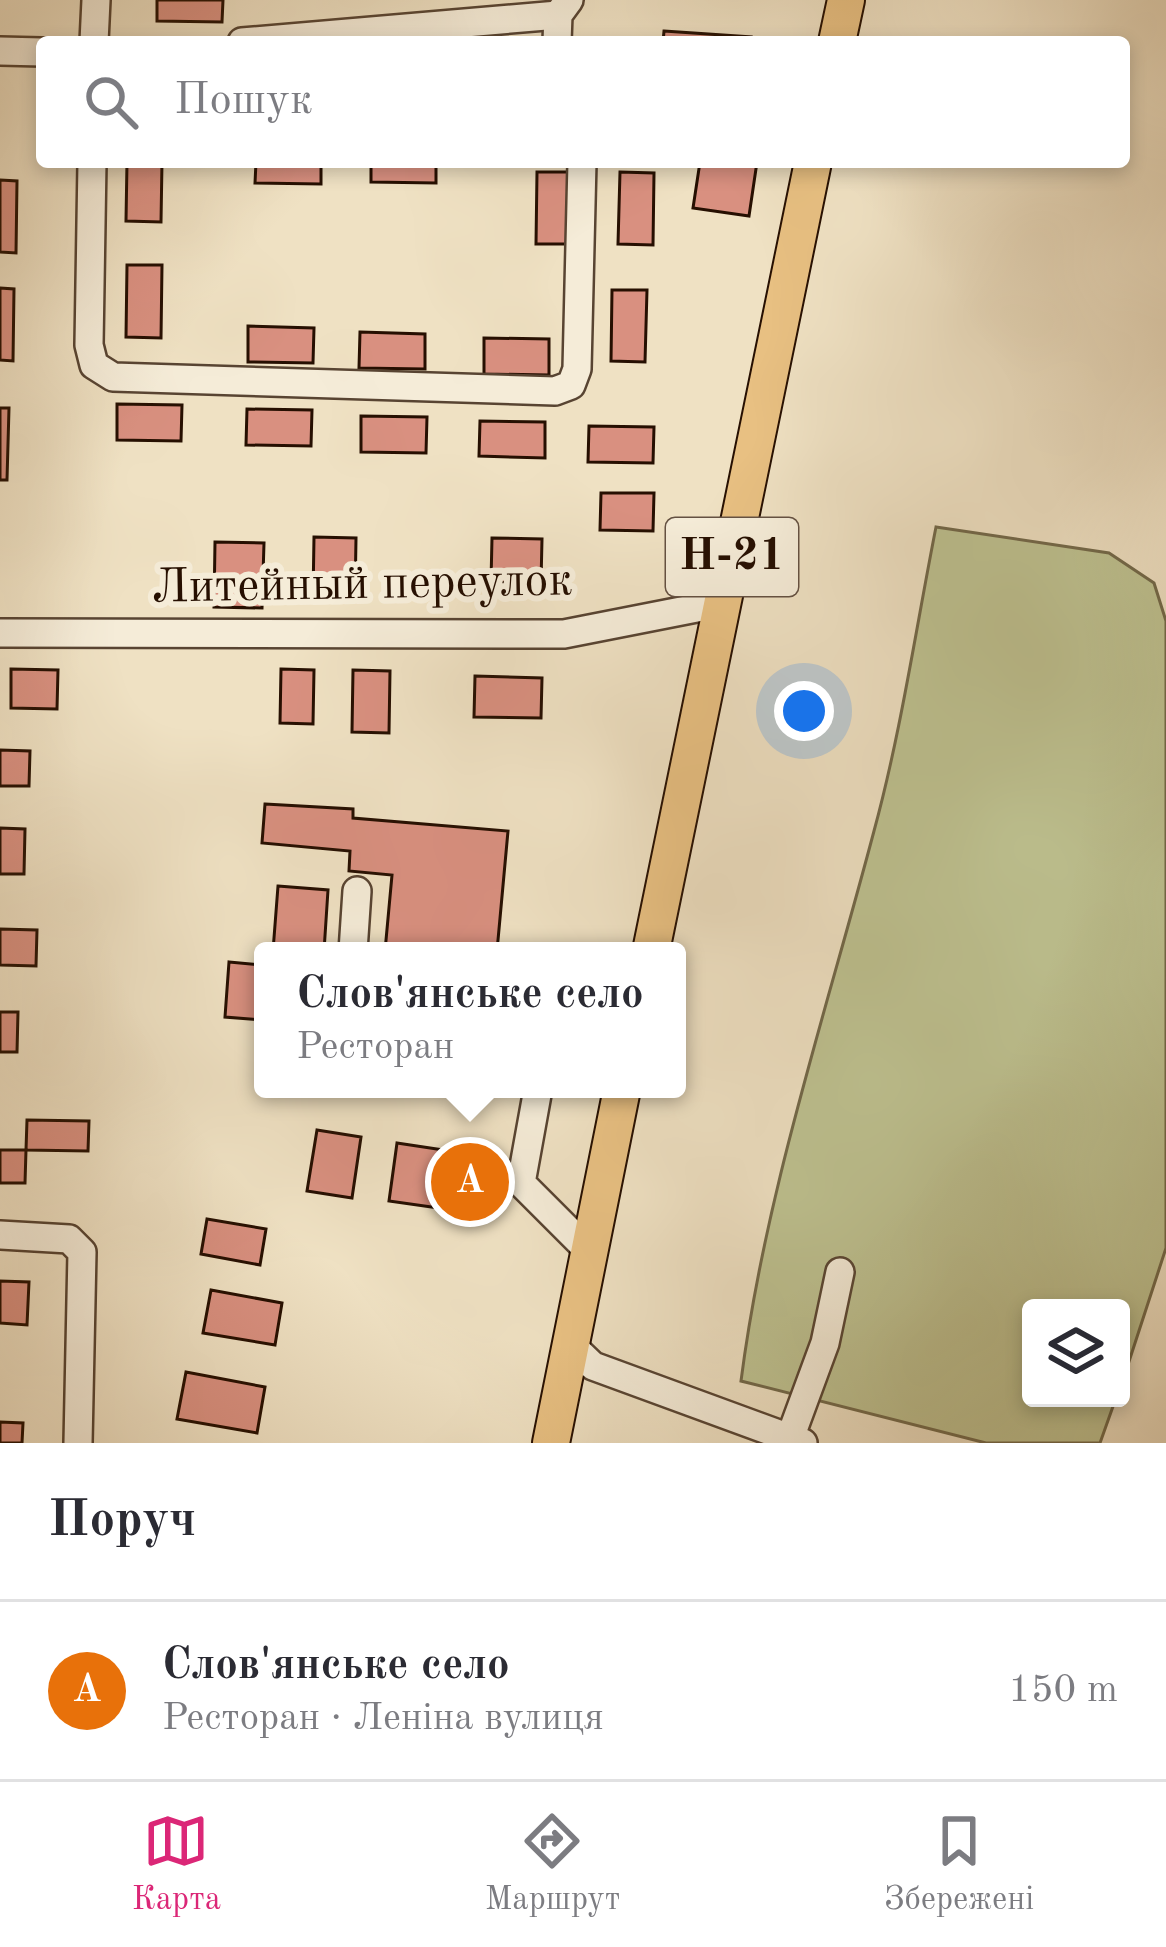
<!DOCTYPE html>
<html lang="uk">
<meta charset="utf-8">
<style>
:root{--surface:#fff;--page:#f7f7f7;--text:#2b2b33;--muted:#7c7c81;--line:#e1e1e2;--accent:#db2777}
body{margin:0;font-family:"Old Standard TT",serif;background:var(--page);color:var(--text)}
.controls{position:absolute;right:36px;bottom:36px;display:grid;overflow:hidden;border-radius:12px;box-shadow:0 6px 18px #0003}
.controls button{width:108px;height:108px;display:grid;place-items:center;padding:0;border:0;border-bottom:3px solid var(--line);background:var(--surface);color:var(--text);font:60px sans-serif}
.you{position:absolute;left:804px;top:711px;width:42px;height:42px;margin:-30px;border:9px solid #fff;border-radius:50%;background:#1a73e8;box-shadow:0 0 0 18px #1a73e833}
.badge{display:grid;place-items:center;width:78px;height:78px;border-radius:50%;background:var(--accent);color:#fff;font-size:39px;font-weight:700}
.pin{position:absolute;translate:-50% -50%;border:6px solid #fff;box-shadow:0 3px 12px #0006}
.popup{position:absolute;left:254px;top:942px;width:432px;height:156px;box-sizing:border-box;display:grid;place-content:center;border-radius:12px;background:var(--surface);filter:drop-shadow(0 3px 9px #0005);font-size:39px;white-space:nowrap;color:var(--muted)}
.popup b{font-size:45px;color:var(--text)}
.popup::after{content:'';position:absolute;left:50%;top:100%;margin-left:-24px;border:24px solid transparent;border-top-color:var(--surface)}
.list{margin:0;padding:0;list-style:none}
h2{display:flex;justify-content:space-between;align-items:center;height:156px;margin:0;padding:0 48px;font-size:51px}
h2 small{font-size:39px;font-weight:400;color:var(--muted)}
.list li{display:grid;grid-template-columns:78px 1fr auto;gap:36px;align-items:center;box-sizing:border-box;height:180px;padding:0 48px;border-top:3px solid var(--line)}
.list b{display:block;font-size:45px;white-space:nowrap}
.list p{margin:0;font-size:39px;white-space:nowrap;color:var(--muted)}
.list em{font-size:39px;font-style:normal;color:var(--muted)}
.icon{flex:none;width:66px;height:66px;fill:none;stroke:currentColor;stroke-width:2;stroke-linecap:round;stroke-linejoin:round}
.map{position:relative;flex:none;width:1166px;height:1443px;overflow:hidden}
.search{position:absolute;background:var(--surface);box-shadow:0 6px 18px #0003;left:36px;right:36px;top:36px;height:132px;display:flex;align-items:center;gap:30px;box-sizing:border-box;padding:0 42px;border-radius:12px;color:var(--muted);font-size:45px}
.sheet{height:336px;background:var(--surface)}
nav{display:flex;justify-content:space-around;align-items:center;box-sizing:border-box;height:168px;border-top:3px solid var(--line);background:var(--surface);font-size:33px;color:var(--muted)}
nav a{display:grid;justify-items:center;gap:6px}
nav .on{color:var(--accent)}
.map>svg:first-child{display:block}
.green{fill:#bec291;stroke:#726849;stroke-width:3}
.building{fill:#d99080;stroke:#260f01;stroke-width:3}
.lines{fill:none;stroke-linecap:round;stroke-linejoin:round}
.minor-casing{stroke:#584432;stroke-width:32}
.major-casing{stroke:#260f01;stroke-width:40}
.minor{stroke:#f5ecd8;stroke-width:27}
.major{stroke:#e8c082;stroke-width:36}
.labels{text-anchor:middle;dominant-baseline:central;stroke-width:12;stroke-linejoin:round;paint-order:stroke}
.shield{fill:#f5ecd8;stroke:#645142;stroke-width:3}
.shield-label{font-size:45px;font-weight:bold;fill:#260f01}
.street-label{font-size:48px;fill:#260f01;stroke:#f5ecd8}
</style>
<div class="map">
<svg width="1166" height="1443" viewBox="0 0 1166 1443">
<rect width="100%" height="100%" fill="#efe1c3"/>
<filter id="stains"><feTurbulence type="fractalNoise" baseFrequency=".00167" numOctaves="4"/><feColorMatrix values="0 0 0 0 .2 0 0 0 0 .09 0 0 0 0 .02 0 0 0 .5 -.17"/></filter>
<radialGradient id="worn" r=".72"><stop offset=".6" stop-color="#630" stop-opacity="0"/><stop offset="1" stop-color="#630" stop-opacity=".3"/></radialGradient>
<path class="green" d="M936 527 1109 553 1154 583 1166 621V1248L1121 1386V1308H1031V1398H1116L1100 1443H986L741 1381C765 1194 826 1013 874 831 901 732 916 628 936 527Z"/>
<g class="building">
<polygon points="157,0 223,0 222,22 157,21"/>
<polygon points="664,31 751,37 750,42 663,42"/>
<polygon points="127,162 162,162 161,222 126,221"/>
<polygon points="256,162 321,162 321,184 255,183"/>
<polygon points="371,162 436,162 436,183 371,182"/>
<polygon points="700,162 757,162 749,216 693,208"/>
<polygon points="537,172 572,172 571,244 536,244"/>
<polygon points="620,172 654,173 653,245 618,244"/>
<polygon points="0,180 17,181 16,253 0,252"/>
<polygon points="127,265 162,265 161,338 126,337"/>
<polygon points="0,288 14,289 13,361 0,360"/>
<polygon points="612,290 647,290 645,362 611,361"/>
<polygon points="248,326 314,328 313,363 248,362"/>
<polygon points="360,332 425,334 425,369 359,368"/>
<polygon points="484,338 549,339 549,375 484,374"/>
<polygon points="117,404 182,405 181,441 117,440"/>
<polygon points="0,408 9,408 7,480 0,480"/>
<polygon points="247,409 312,410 311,446 246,445"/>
<polygon points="361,416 427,417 426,453 361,452"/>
<polygon points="480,421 545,422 545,458 479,456"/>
<polygon points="589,426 654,427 653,463 588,462"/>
<polygon points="601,493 654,493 653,531 600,530"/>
<polygon points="314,537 356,538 355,599 313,598"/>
<polygon points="492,538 542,539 541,583 491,582"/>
<polygon points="215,542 264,543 262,608 214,607"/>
<polygon points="11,669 58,670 57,709 11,708"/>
<polygon points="281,669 314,670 313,724 280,723"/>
<polygon points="353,670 390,671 389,733 352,732"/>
<polygon points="475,676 542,678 541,718 474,717"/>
<polygon points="0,750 30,751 29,786 0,786"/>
<polygon points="265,804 353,809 353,818 508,831 497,951 385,951 392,875 349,871 350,851 262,843"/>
<polygon points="0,828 25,829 24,874 0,874"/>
<polygon points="278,886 328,890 324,951 273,951"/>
<polygon points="0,929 37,930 36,966 0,965"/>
<polygon points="229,962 263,965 263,1020 225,1017"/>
<polygon points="0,1012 18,1012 17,1052 0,1052"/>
<polygon points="27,1120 89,1121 88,1151 26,1150"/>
<polygon points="317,1130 361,1137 352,1198 307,1191"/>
<polygon points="397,1143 490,1157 481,1214 389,1201"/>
<polygon points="0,1150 26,1150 25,1183 0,1183"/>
<polygon points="207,1219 266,1229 260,1265 201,1254"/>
<polygon points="0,1281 29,1282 27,1325 0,1323"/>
<polygon points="211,1290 282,1303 275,1345 203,1333"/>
<polygon points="186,1372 265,1387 257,1433 177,1419"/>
<polygon points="0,1422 23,1423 22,1443 0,1443"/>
</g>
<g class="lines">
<defs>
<g id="minor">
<polyline points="94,42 96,0"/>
<polyline points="242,42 558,15"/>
<polyline points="557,42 558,15 569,0"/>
<polyline points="0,51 42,52"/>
<polyline points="92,162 89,345 94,365 113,377 555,391 571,385 577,369 582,162"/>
<polyline points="0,633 564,634 722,603"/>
<polyline points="353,951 357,891"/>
<polyline points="538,1089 521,1183 589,1251"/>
<polyline points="0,1235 69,1239 82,1252 78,1443"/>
<polyline points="570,1344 593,1366 803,1443"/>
<polyline points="790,1438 825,1343 840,1272"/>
</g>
<g id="major">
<polyline points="837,42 846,0"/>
<polyline points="651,951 813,162"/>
<polyline points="551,1443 622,1089"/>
</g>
</defs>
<use href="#minor" class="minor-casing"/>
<use href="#major" class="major-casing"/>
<use href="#minor" class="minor"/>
<use href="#major" class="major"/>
</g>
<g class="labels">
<rect class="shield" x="666" y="518" width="132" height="78" rx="9"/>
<g class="shield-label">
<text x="732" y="557">Н-21</text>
</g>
<g class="street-label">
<text transform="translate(362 585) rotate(-1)">Литейный переулок</text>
</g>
</g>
<rect width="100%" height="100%" filter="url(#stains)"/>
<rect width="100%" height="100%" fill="url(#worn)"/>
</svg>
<div class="controls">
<button><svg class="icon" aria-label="layers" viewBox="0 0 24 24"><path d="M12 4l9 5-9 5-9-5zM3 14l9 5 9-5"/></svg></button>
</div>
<div class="you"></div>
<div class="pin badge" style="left:470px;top:1182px;background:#e8710a">A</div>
<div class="popup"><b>Слов'янське село</b>Ресторан</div>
<div class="search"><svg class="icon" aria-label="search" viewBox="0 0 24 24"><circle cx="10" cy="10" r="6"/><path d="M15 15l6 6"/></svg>Пошук</div>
</div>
<section class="sheet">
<h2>Поруч<small></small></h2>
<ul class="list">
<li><span class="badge" style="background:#e8710a">A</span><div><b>Слов'янське село</b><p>Ресторан · Леніна вулиця</p></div><em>150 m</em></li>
</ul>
</section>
<nav>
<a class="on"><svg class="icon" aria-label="map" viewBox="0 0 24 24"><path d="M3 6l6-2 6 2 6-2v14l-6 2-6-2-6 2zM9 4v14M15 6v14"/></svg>Карта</a>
<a><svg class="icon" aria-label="directions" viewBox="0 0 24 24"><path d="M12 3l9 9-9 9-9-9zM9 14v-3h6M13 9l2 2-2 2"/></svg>Маршрут</a>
<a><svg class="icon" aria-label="saved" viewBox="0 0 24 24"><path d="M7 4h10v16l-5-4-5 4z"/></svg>Збережені</a>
</nav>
